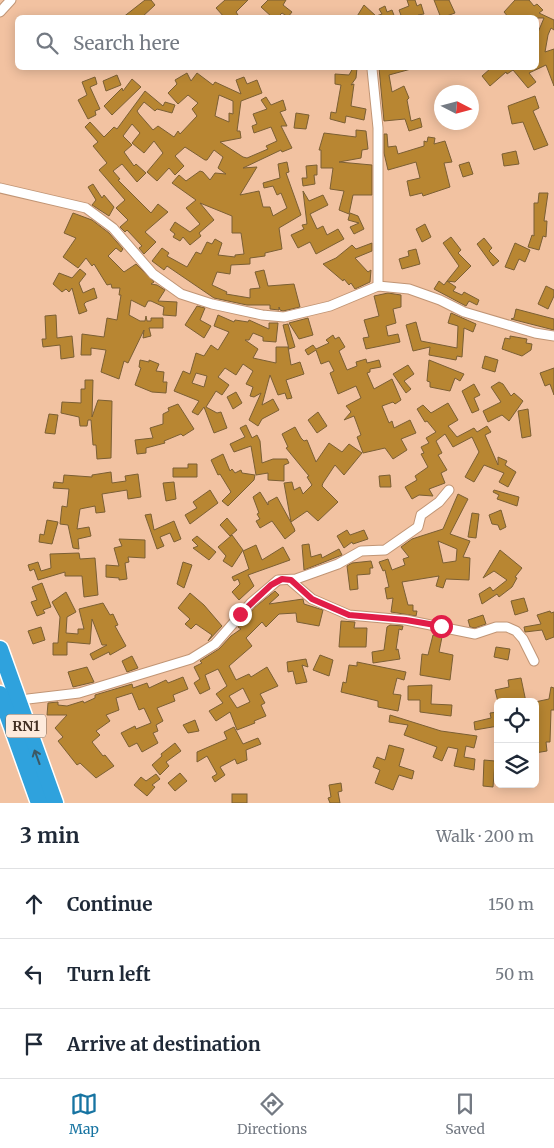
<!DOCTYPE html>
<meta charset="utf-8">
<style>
:root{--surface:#fff;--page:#f6f6f7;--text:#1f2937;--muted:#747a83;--line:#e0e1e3;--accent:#1774a2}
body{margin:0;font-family:Merriweather,serif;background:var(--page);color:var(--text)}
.controls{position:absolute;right:15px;bottom:15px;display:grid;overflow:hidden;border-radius:8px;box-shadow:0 2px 12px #0003}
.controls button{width:45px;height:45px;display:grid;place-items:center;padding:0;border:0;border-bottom:1px solid var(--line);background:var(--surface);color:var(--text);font:25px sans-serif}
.compass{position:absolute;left:434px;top:85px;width:45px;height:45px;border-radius:50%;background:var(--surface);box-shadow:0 2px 12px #0003;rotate:96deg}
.stop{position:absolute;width:15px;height:15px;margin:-11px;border:4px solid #e11d48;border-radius:50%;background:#fff}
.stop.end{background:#e11d48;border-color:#fff;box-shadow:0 1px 5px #0008}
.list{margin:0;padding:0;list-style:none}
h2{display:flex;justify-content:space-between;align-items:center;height:65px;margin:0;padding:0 20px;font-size:21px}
h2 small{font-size:16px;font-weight:400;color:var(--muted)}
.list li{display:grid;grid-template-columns:32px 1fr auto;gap:15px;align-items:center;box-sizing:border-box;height:70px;padding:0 20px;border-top:1px solid var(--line)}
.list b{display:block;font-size:19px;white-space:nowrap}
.list em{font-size:16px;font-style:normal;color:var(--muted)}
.icon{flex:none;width:28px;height:28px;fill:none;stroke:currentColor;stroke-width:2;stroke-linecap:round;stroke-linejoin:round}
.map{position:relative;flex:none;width:554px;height:803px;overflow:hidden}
.search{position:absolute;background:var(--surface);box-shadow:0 2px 12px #0003;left:15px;right:15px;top:15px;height:55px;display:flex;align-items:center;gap:12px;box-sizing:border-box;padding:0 18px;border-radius:8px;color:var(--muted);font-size:19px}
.sheet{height:275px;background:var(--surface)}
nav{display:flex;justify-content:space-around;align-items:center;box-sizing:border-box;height:70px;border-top:1px solid var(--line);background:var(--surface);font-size:14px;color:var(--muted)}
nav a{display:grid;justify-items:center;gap:2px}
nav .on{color:var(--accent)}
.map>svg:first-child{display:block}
.building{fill:#b88632;stroke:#7b5f34;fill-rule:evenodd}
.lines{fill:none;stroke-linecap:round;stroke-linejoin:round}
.street-casing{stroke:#c19575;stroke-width:11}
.highway-casing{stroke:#fff;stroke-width:19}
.street{stroke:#fff;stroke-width:9}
.highway{stroke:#2fa2dd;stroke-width:16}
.oneway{stroke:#3c5864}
.route{stroke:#e11d48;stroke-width:6}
.labels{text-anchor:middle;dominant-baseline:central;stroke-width:5;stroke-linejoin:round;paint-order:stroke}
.shield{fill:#fdeadc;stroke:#7b685a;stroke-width:1}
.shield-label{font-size:14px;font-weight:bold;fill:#433023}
</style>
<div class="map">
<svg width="554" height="803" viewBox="0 0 554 803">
<rect width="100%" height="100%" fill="#f2c2a1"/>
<g class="building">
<polygon points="145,0 151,0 155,5 141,18 122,18"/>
<polygon points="225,0 248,0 236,12 240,18 225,18 216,8"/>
<polygon points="268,0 286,0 283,5 292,12 288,17 282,13 277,18 273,18 261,7"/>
<polygon points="407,0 415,0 417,6 421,4 424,14 418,15 419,18 402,18 399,10 409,6"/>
<polygon points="434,0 449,0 455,13 441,18"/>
<polygon points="515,0 529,0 534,6 537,4 543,10 539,13 554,20 554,30 551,28 548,35 545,52 554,49 554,86 546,65 529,73 536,82 528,88 513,70 507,74 506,72 490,86 482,76 491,68 536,68 536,37 544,18 509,18 504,12"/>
<polygon points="364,5 376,16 382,14 379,9 385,6 387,12 392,10 395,18 356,18"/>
<polygon points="353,68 357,68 356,78 351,85 354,84 351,106 366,109 364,120 346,116 345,123 330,119 331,112 336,113 341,85 335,84 335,74 349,75"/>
<polygon points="379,68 411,68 411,69 389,75 392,92 404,86 409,98 407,100 411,121 420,118 422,127 409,131 405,119 384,121"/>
<path d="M187 73 191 81 197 73 213 85 215 82 241 94 236 80 244 77 247 84 257 80 262 93 241 101 237 131H240L241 138 220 142 243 157 247 158 268 149 266 146 277 141 271 127 254 133 252 126 257 124 253 114 267 109 261 100 266 97 271 105 283 100 286 110 280 112 287 126H281L292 148 282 152 281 150 243 168 257 167 240 195 259 191 263 207H270L273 216 287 208 281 193 277 195 273 186 264 188 263 183 280 178 278 164 287 162 289 172 286 173 301 215 279 228 282 249 265 253V256L250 258V264L231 265 230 274 217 272 212 285 227 292 226 294 250 298V289L260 288 255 272 264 270 268 286 294 284 300 307 283 311 280 310 279 307V310L270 309V305H247L214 298 167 266 164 270 152 261 162 248 169 253 167 256 187 267 196 252 201 254 207 242 212 244 215 239 222 243 218 255 235 257V255L244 254 241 233H232V216L200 203 214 220 199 233 201 236 190 245 183 237 180 241 173 237 175 234 170 230 175 222 190 232 200 224 186 208 196 200 172 183 179 175 186 181 200 171 203 172 210 180 215 173 226 174 218 168 223 157 214 150 207 160H205L185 147 175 156 184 166 175 175 169 168 157 181 147 172 163 153 154 141 144 153 132 143 140 133 132 124 123 136 132 145 124 152 134 166 136 164 146 173 137 182 122 164 113 171 120 179 118 180 151 213 158 204 168 212 145 232 156 242 144 254 139 248 142 246 127 230 125 232 120 227 128 220 116 208 125 200 99 170 107 163 93 146 98 142 85 127 90 122 104 137 114 127 117 129 145 91 163 106 165 102 175 105 172 113 157 109 155 111 144 102 137 111 139 114 153 130 158 126 174 137 178 131 180 134 197 116 192 109 198 103 188 95 178 104 168 93 177 84 175 80ZM219 95 233 101V114L229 113V122L215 116Z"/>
<polygon points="117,75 121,85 106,91 103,81"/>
<polygon points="95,77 97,84 90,87 100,109 95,111 96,115 88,119 78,100 87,95 82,82"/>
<polygon points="132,79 141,87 112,115 104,106 122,88 123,91"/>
<polygon points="535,96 539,108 533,111 548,145 534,150 523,122 512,124 508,106"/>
<polygon points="296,113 309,115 306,129 294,128"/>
<polygon points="356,130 366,131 368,149 362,150 361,158 339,162 372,165 372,195 353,195 349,214 339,210 344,191 330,189 333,168 321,168 321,150 319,150 324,133 356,137"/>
<polygon points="384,134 387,134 388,147 396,146 398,154 424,146 424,141 427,142 428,137 435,138 434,144 445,141 452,162 444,163 450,187 423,196 422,193 410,196 407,181 420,178 416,162 388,170 384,153"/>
<polygon points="516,151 519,164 504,166 502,154"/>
<polygon points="469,162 473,174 463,177 459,165"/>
<polygon points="317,165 317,175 314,175 315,184 303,186 302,178 307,178 306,166"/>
<polygon points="93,184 102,198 104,195 114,207 109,216 92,205 96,200 88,187"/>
<polygon points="303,191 309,201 323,195 328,205 310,214 317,229 323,226 327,235 338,229 344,239 316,254 310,242 298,248 291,235 304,229 302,225 307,224"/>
<polygon points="539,193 548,193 544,221 547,221 546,237 543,236 539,250 528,247 532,235 534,236 534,203 538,203"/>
<polygon points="73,213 92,220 109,233 123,249 121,252 116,248 108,256 124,272 136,264 154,282 151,284 157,285 165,290 158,301 177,302 176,316 163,315 164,307 151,301 148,301 145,307 131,300 129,315 140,321 145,321 146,316 147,321 151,321 151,318 163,318 163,328 149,328 151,336 143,338 144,330 128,363 124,361 119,379 101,372 106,350 91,348 91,355 81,355 82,334 104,337 107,318 117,320 121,295 119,295 120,288 112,288 111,284 107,285 94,264 92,266 86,258 78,268 63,257 76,238 64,233"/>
<polygon points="350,213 358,216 364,229 354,234 350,227 359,223 348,220"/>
<polygon points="425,224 431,237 422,242 416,229"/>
<polygon points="451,237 461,250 458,253 471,266 455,282 447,281 459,266 443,243"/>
<polygon points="484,238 492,248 489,251 499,261 493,266 477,244"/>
<polygon points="372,243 372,251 355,258 368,272 371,270 370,282 355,289 351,283 349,285 344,279 343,281 323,264 336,258 352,245 356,249"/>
<polygon points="515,243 530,250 525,262 519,259 514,270 505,267"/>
<polygon points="416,249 420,264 402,269 399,259 409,256 408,251"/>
<polygon points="80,269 86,274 79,283 83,293 94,288 97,298 86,302 84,304 87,311 79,314 72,288 69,292 66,289 62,292 53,284 59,273 72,278"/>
<polygon points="439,281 444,285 447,281 456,287 453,291 462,295 464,292 479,300 477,305 469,301 466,306 434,289"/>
<polygon points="546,286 554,290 554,296 548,309 538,304"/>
<polygon points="388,293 401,295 401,307 393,309 396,323 386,326 388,336 398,334 400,342 366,349 363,338 369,337 364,320 379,316 374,296"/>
<polygon points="197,306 205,308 200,320 211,326 204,338 185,325"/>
<polygon points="516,309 554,319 554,330 511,319 514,318"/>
<polygon points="451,313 476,324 473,332 464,328 462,357 457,356 456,360 429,355 430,347 413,351 406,325 416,322 421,341 457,348 458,326 448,323"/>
<polygon points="56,315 57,338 72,336 74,357 61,359 60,345 43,347 42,339 46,339 45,316"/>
<path d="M218 315 234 322 235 320 248 322 249 320 269 329V323H278L276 342 263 341V337L253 333 249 340H245L258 349 253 358 276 363V347H288L291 365 300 362 304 374 286 380 292 398 287 399 285 393 278 395 270 375 262 405 273 399 279 410 262 419 258 426 249 420 261 393 254 397 250 396 253 387 246 384 253 371 243 364 236 375 225 368 218 377 229 385 222 395 216 391 206 407 217 413 221 412 227 428 214 433 204 407 198 415 192 412 199 401 174 391 183 371 190 374 196 353 204 356 211 345 218 350 229 332 214 326ZM196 373 207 376 204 387 192 383Z"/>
<polygon points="308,318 313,335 299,339 289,323"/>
<polygon points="288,324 295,347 289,349 283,325"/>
<polygon points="333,335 335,339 339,337 345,347 339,351 347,370 357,366 356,362 366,359 367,363 379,360 381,367 370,369 370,372 367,373 374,389 392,379 401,400 395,404 393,402 382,406 389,423 392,421 394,428 410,420 416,433 401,439 407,450 393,459 385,448 363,453 357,437 361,435 354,416 344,420 351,412 346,406 361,398 356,386 338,394 330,373 334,371 329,361 321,364 316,350 308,355 305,350 313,345 316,349 329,343 326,340"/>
<polygon points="510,336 527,339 526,343 532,344 531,350 522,356 502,349 505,338 510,339"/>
<polygon points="485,356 498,360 495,372 482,368"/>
<polygon points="140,360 149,362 149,360 159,364 156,371 164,372 163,382 167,382 166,393 152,392 135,385 141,368 139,367"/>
<polygon points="429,360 464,374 460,381 455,378 450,391 430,387 430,382 427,381"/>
<polygon points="408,365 414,374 404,381 411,389 406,393 393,374"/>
<polygon points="554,368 554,395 550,384 545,386 540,373"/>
<polygon points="85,380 93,380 92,417 98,400 112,401 111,458 97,459 96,445 93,445 91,420 88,420 87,426 80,426 79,417 61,413 62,402 81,403 81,389 85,389"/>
<polygon points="499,382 503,384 511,396 514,393 523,401 509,421 502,415 488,422 483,411 501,402 491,387"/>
<polygon points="474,384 480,395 474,398 479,410 472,413 462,391"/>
<polygon points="236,392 242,403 233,409 227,397"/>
<polygon points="448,403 458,420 448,426 457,437 474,428 477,432 487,426 491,432 485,435 498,465 498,457 507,461 505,465 516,472 508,487 499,482 504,473 484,465 474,482 465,477 479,452 472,437 453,447 445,434 436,441 442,453 438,455 447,470 441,473 445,483 429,489 433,496 419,495 412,499 405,487 417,480 415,476 428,467 421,454 424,453 421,447 429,443 426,438 436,432 427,421 425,422 417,409 423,405 431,413"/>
<polygon points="178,404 194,429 183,436 181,434 164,441 165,443 146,448 146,453 137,454 135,440 153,438 150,428 163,424 163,414 169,411 168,408"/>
<polygon points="528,409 531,436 522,438 518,411"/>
<polygon points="318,412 327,426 317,433 308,420"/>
<polygon points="49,414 58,415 55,434 45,433"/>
<polygon points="246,425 252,438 257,435 260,441 262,463 273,459 287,459 289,463 284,465 284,481 268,480 268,473 256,475 251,446 234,452 230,444 245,437 240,428"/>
<polygon points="295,427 301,438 304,441 307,440 316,462 329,443 342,452 349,444 362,453 344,475 335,465 323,483 322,486 338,502 318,521 307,511 291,522 284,483 292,482 294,490 300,487 303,494 312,485 307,477 309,476 286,448 288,447 282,434"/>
<polygon points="223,454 230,471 232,469 235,473 241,470 242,473 255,475 254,480 228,506 222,501 231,492 220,474 218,475 211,460"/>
<polygon points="188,464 197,464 197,477 173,477 173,468 188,468"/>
<polygon points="111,472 112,483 126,481 125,476 138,474 141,497 128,499 127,490 102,494 105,512 96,513 95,506 80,509 77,529 89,527 91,536 78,539 79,549 73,548 68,525 60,524 62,506 67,507 69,489 53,488 54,482 63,483 64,475 92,477 92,475"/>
<polygon points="390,475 391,487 380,487 379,476"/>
<polygon points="174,482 176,499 166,501 163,483"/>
<polygon points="210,490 218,503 190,524 185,515 197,508 193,502"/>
<polygon points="494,490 519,497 517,506 497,499 499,495 493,492"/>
<polygon points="260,492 268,505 268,502 277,497 294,528 295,531 285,539 272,521 260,528 256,521 260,519 257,514 259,513 253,497"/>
<path d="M458 494 468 499 450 534 470 541 463 557 470 558 469 580 446 579 443 588 436 586 439 576 402 582 408 605H413V611H417L416 616 391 612 393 598 387 599 385 588 389 587 385 570 383 571 379 562 388 559 392 570 405 565 403 559 409 557 401 547 412 539 443 529ZM438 541 457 549 456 561 443 563Z"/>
<polygon points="501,510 506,527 500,530 498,525 492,524 489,515"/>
<polygon points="472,513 479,514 476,538 468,537"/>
<polygon points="151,514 154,530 174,521 181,539 174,542 170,533 160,537 164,546 157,549 145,515"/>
<polygon points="227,518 237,530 230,536 220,525"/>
<polygon points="47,520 58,522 52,544 39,542 40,534 44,535"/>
<polygon points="347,530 350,535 364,530 368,539 353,544 352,542 344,548 337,536"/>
<polygon points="232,535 243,550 232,567 223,561 226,556 218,547"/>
<polygon points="197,536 216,552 209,560 193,548 198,546 192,540"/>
<polygon points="119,539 145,540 145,558 128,557 129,562 125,563 127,579 119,580 119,578 106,577 106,565 119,566 114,548 122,546"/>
<polygon points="309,544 311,557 321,554 322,558 339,549 342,555 304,570 302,545"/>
<polygon points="256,545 262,560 283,547 290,560 248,575 254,586 239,600 232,592 240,584 238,579 234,581 232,577 249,569 243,551"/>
<polygon points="500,550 522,568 515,577 517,578 512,587 499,597 497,594 482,604 479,594 490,587 493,591 507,580 494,571 483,578"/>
<polygon points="79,553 80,559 95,558 98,595 84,597 82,576 65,576 65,572 38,580 34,569 30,571 28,565 38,562 41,571 51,568 50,554"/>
<polygon points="371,561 373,568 370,568 370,574 357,575 358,589 350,590 347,566 352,563"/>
<polygon points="183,562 192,565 184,588 177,584"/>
<polygon points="42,583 51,607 43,610 45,613 37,616 31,602 37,600 32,587"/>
<path d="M275 591 279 595 269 604 303 599 304 604 323 610 319 626 297 622 296 613 279 614 266 627 262 622 246 638 252 646 229 666 236 680 249 674 251 677 267 667 278 686 260 694 265 703 261 705 266 716 254 721 255 723 237 730 230 712 216 721 209 711 223 703 216 694 227 686 218 669 205 675 210 689 200 694 194 683 200 679 194 667 202 663 200 661 219 649 231 636 241 629 238 627 255 607ZM243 688 250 702 237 708 229 696Z"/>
<polygon points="66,592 76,612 67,617 66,633 78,634 78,629 84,629 79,609 103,603 110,615 113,614 118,625 115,626 126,646 110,655 109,652 93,660 90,654 107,645 102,645 92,619 90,644 67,642 67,655 53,655 53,643 58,643 60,617 52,602"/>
<polygon points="190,593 204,605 222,626 208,641 212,635 196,624 191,629 185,624 190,619 178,608"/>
<polygon points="524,598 528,611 515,615 511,601"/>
<polygon points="550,611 551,613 554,612 554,637 546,640 542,630 525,632 524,627 541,624 537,615"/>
<polygon points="483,615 486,624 475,628 470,627 468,620"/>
<polygon points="341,621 355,622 354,628 367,628 366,647 339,647"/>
<polygon points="390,625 403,626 402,630 399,629 396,650 398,649 400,659 373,663 372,652 384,650 387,627"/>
<polygon points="41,627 45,640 33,644 28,631"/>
<polygon points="433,635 442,637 439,652 453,655 450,680 420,675 422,654 428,655"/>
<polygon points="496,647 510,649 508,660 494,657"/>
<polygon points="320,655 333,660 329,676 313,670"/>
<polygon points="132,656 138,668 127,672 122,661"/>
<polygon points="306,659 308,667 302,665 307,682 296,684 293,671 288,672 287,662"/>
<polygon points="357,662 406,672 404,680 397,678 393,694 401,695 398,711 378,707 378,701 341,692 343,682 346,683 349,665 357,666"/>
<polygon points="87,667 94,682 73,687 68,672"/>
<polygon points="183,677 188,689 173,695 175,701 157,708 163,721 156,725 158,731 153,733 158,743 142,752 137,743 129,747 121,733 135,726 136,729 151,723 144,708 139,710 132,693 116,698 119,710 106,715 110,721 96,731 100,735 92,742 103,756 105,755 114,766 96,778 80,763 77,765 58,741 63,737 55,728 67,715 47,715 48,703 58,702 58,705 67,706 83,701 84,703 95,698 95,695 132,684 133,688 147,683 149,688 166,680 168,683"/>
<polygon points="521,678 526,702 498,702 495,690 509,687 508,680"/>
<polygon points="432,685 431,704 452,705 451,716 420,712 420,700 408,700 408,686"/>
<polygon points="551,687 554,688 554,710 551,710 550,742 546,742 547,751 535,753 535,702 549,699"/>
<polygon points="498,712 498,726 475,730 474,722 491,718 490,713"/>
<polygon points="390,715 441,731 477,736 474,748 466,746 464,757 475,759 474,770 454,766 458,749 448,747 442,761 433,757 437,747 404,735 408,725 389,722"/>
<polygon points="195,720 199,731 188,733 183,725"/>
<polygon points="234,727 243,744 258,738 261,744 246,750 247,760 237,764 235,759 220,767 225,775 215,782 212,777 217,774 207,756 197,762 197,752 227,739 224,732"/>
<polygon points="175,743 181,751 166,762 169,766 160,775 152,765 162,756 161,754"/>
<polygon points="389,745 404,749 399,766 414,771 412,779 399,775 393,790 375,783 380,770 373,767 377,757 385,760"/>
<polygon points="484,760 495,761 493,787 483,786"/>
<polygon points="180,773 187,781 175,791 168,783"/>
<polygon points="156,774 160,779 152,785 155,787 147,796 134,785 141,777 146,781"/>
<polygon points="341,783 342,791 338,792 340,803 330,803 328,798 331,797 329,785"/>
<rect x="232" y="794" width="15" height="9"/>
</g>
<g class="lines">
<defs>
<g id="street">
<polyline points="0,12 11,0"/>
<polyline points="372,69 378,128 378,286"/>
<polyline points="0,188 86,208 113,228 153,274 181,294 212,304 262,315 284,317 330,306 378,286 409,289 440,300 464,312 535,333 554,336"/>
<polyline points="291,581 312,599 349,615 406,620 475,634 496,627 507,627 516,631 523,639 534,661"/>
<polyline points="28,699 79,693 191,659 215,644 251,603 278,580 296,579 338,564 361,551 385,550 418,527 421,515 439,502 449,490"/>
</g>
<g id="highway">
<polyline points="0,649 55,803"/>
<polyline points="0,694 39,803"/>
</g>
</defs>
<use href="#street" class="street-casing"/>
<use href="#highway" class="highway-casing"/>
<use href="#street" class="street"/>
<use href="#highway" class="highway"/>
</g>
<defs><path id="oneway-shaft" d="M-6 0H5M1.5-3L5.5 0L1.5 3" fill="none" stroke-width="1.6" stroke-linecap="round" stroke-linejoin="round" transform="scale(1.25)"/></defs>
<use class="oneway" href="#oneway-shaft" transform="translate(37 757) rotate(-110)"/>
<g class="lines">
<polyline class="route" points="240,614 271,585 282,579 291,580 312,599 349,615 406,620 441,626"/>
</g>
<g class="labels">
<rect class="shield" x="6" y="714.5" width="40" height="23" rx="4"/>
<g class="shield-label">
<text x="26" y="726">RN1</text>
</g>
</g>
</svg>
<div class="controls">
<button><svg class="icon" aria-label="locate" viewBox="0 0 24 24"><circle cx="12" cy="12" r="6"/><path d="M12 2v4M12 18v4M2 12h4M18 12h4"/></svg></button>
<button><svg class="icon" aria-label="layers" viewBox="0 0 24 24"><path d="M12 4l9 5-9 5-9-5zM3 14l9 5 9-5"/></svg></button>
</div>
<svg class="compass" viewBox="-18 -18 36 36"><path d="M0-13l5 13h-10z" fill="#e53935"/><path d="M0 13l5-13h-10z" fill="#747a83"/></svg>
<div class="stop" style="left:441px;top:626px"></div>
<div class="stop end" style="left:240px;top:614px"></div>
<div class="search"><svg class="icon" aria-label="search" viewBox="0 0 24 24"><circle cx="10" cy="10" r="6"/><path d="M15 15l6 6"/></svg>Search here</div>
</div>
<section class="sheet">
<h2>3 min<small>Walk · 200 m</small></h2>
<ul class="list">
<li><svg class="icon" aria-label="ahead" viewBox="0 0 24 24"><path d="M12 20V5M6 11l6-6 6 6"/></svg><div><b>Continue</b></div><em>150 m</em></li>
<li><svg class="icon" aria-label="left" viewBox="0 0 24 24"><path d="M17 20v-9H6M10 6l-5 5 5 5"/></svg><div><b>Turn left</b></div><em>50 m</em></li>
<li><svg class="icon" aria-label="arrive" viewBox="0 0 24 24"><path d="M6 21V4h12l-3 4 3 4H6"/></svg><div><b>Arrive at destination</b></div></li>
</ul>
</section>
<nav>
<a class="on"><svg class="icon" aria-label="map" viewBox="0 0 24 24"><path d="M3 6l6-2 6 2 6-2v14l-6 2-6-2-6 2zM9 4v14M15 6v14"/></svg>Map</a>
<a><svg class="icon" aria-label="directions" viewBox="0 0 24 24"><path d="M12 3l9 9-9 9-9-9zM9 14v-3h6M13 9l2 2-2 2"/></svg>Directions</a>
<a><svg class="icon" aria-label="saved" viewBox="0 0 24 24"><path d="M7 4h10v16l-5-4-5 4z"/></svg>Saved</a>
</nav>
